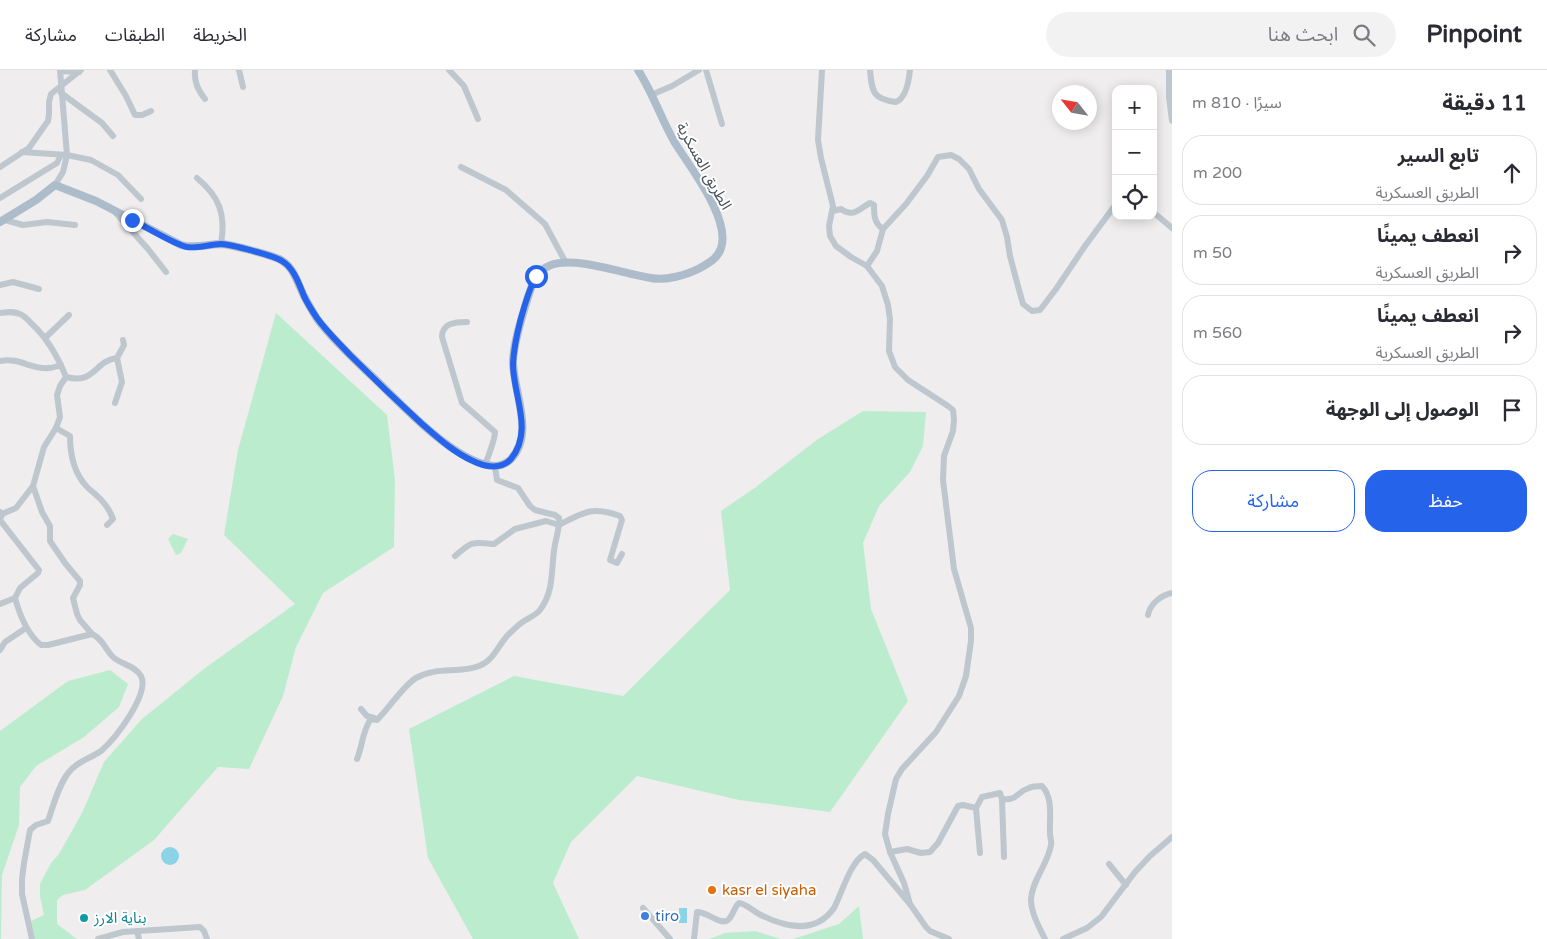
<!DOCTYPE html>
<html lang="ar">
<meta charset="utf-8">
<style>
:root{--surface:#fff;--page:#f2f2f3;--text:#2b2b33;--muted:#7c7c81;--line:#e1e1e2;--accent:#2563eb}
body{margin:0;font-family:"Varela Round","Noto Sans Arabic",sans-serif;background:var(--page);color:var(--text);direction:rtl}
.controls{position:absolute;right:15px;top:15px;display:grid;overflow:hidden;border-radius:10px;box-shadow:0 2px 12px #0003}
.controls button{width:45px;height:45px;display:grid;place-items:center;padding:0;border:0;border-bottom:1px solid var(--line);background:var(--surface);color:var(--text);font:25px sans-serif}
.compass{position:absolute;left:1052px;top:15px;width:45px;height:45px;border-radius:50%;background:var(--surface);box-shadow:0 2px 12px #0003;rotate:301deg}
.stop{position:absolute;width:15px;height:15px;margin:-11px;border:4px solid #2563eb;border-radius:50%;background:#fff}
.stop.end{background:#2563eb;border-color:#fff;box-shadow:0 1px 5px #0008}
.list{margin:0;padding:0;list-style:none}
h2{display:flex;justify-content:space-between;align-items:center;height:65px;margin:0;padding:0 20px;font-size:21px}
h2 small{font-size:16px;font-weight:400;color:var(--muted)}
.list li{display:grid;grid-template-columns:32px 1fr auto;gap:15px;align-items:center;box-sizing:border-box;height:70px;margin:0 10px 10px;padding:0 10px;border:1px solid var(--line);border-radius:20px}
.list b{display:block;font-size:19px;white-space:nowrap}
.list p{margin:0;font-size:16px;white-space:nowrap;color:var(--muted)}
.list em{font-size:16px;font-style:normal;color:var(--muted)}
.actions{display:flex;gap:10px;padding:15px 20px}
.actions a{flex:1;padding:11px 0;border:1px solid var(--accent);border-radius:20px;text-align:center;font-size:18px;color:var(--accent)}
.actions .main{background:var(--accent);color:#fff}
.icon{flex:none;width:28px;height:28px;fill:none;stroke:currentColor;stroke-width:2;stroke-linecap:round;stroke-linejoin:round}
.map{position:relative;flex:none;width:1172px;height:869px;overflow:hidden;direction:ltr}
header{display:flex;align-items:center;gap:30px;box-sizing:border-box;height:70px;padding:0 25px;background:var(--surface);border-bottom:1px solid var(--line)}
header strong{font-size:24px}
nav{display:flex;gap:28px;margin-inline-start:auto;font-size:18px}
.search{width:350px;height:45px;background:var(--page);display:flex;align-items:center;gap:12px;box-sizing:border-box;padding:0 18px;border-radius:28px;color:var(--muted);font-size:19px}
main{display:flex}
aside{flex:1;background:var(--surface)}
.map>svg:first-child{display:block}
.green{fill:#bcecce}
.water{fill:#8bd4e7}
.lines{fill:none;stroke-linecap:round;stroke-linejoin:round}
.minor{stroke:#bec7ce;stroke-width:6}
.major{stroke:#adbccb;stroke-width:8}
.route{stroke:#2563eb;stroke-width:6}
.food-dot{fill:#e8710a;stroke:#fff;stroke-width:2}
.shop-dot{fill:#3f7fe0;stroke:#fff;stroke-width:2}
.culture-dot{fill:#0f9aa8;stroke:#fff;stroke-width:2}
.labels{text-anchor:middle;dominant-baseline:central;stroke-width:4;stroke-linejoin:round;paint-order:stroke}
.street-label{font-size:15px;fill:#465059;stroke:#fff}
.food-label{font-size:15px;fill:#c56008;stroke:#fff;text-anchor:start}
.shop-label{font-size:15px;fill:#366cbe;stroke:#fff;text-anchor:start}
.culture-label{font-size:15px;fill:#0d838f;stroke:#fff;text-anchor:start}
</style>
<header>
<strong>Pinpoint</strong>
<div class="search"><svg class="icon" aria-label="search" viewBox="0 0 24 24"><circle cx="10" cy="10" r="6"/><path d="M15 15l6 6"/></svg>ابحث هنا</div>
<nav><a>الخريطة</a><a>الطبقات</a><a>مشاركة</a></nav>
</header>
<main>
<aside>
<h2>11 دقيقة<small>سيرًا · 810 m</small></h2>
<ul class="list">
<li><svg class="icon" aria-label="ahead" viewBox="0 0 24 24"><path d="M12 20V5M6 11l6-6 6 6"/></svg><div><b>تابع السير</b><p>الطريق العسكرية</p></div><em>200 m</em></li>
<li><svg class="icon" aria-label="right" viewBox="0 0 24 24"><path d="M7 20v-9h11M14 6l5 5-5 5"/></svg><div><b>انعطف يمينًا</b><p>الطريق العسكرية</p></div><em>50 m</em></li>
<li><svg class="icon" aria-label="right" viewBox="0 0 24 24"><path d="M7 20v-9h11M14 6l5 5-5 5"/></svg><div><b>انعطف يمينًا</b><p>الطريق العسكرية</p></div><em>560 m</em></li>
<li><svg class="icon" aria-label="arrive" viewBox="0 0 24 24"><path d="M6 21V4h12l-3 4 3 4H6"/></svg><div><b>الوصول إلى الوجهة</b></div></li>
</ul>
<div class="actions"><a class="main">حفظ</a><a>مشاركة</a></div>
</aside>
<div class="map">
<svg width="1172" height="869" viewBox="0 0 1172 869">
<rect width="100%" height="100%" fill="#efeded"/>
<g class="green">
<polygon points="276,243 387,345 395,410 394,477 323,523 296,577 283,626 249,699 218,697 154,770 85,820 63,825 57,830 57,854 77,869 35,869 31,851 44,845 40,826 40,814 51,793 59,784 82,743 104,692 142,649 205,598 295,534 224,465 238,380"/>
<polygon points="863,341 926,342 923,376 910,402 879,436 863,473 871,539 908,631 830,742 739,730 637,706 571,772 553,813 579,869 473,869 428,788 409,659 514,606 623,626 730,520 721,441 756,417 818,369"/>
<polygon points="173,464 188,469 181,483 176,485 168,469"/>
<polygon points="110,600 128,614 119,637 84,667 36,696 20,717 19,755 2,805 1,869 0,869 0,661 68,611"/>
<polygon points="859,836 863,869 793,869 839,854"/>
<polygon points="755,861 781,869 709,869 725,863"/>
</g>
<g class="water">
<circle cx="170" cy="786" r="9"/>
<rect x="679" y="838" width="8" height="15"/>
</g>
<g class="lines">
<g class="minor">
<polyline points="110,0 126,26 135,45 142,45 151,41"/>
<path d="M195 0C194 12 198 20 205 29"/>
<polyline points="239,0 243,17"/>
<polyline points="449,0 464,16 478,49"/>
<polyline points="706,0 722,54"/>
<polyline points="822,0 818,70 821,88 833,136 829,156 830,166 836,176 851,187 867,196 882,216 888,235 890,249 889,281 895,297 908,310 948,336 953,340 954,350 953,361 944,386 943,410 954,499 971,558 971,571 966,606 959,626 936,662 902,699 896,709 888,744 885,764 890,782 904,813 910,834"/>
<path d="M870 0C872 21 872 29 896 32 906 28 909 10 910 0"/>
<polyline points="1169,0 1169,27 1172,51"/>
<polyline points="60,1 79,2"/>
<polyline points="61,23 102,53 113,66"/>
<polyline points="651,25 672,16 699,0"/>
<polyline points="22,82 67,85 91,90 118,105 141,129"/>
<polyline points="0,97 29,78 43,58 48,51 49,44 49,32 51,24 81,0"/>
<polyline points="461,97 506,120 545,154 566,193"/>
<path d="M197 108C220 127 226 145 221 174"/>
<polyline points="55,115 63,102 67,85 60,0"/>
<polyline points="0,128 57,93 61,85"/>
<path d="M833 141 841 139C854 148 858 139 870 133L874 135C874 145 874 153 883 159"/>
<polyline points="115,142 148,179 166,202"/>
<polyline points="1153,142 1172,158"/>
<polyline points="5,150 23,155 47,152 75,155"/>
<polyline points="867,196 877,181 883,159 906,134 927,106 938,87 951,85 959,89 969,99 979,119 1002,150 1007,167 1010,186 1015,205 1023,234 1032,241 1040,240 1056,219 1085,176 1116,134"/>
<polyline points="0,215 13,212 39,219"/>
<path d="M0 243C7 242 13 241 20 244 25 246 28 250 32 254 48 269 58 287 66 307L60 316 57 325 60 347 56 358 44 377 33 416 16 438 2 444 0 442"/>
<path d="M467 252C455 252 442 253 442 267L462 333 495 362C495 369 488 387 485 395"/>
<polyline points="46,267 69,245"/>
<path d="M0 291C20 287 31 300 49 298 53 298 57 296 61 295"/>
<path d="M66 307C95 315 94 291 117 288L124 275 123 270"/>
<polyline points="115,333 122,312 117,288"/>
<path d="M56 358 70 366C70 385 74 404 88 418 99 427 108 435 113 449L107 455"/>
<polyline points="33,416 42,442 50,456 50,471 65,493 80,511 80,515 73,528 77,544 80,550 92,564"/>
<path d="M2 444 0 450 39 500 38 503 20 518 15 528C20 546 27 564 41 575H48L92 564C103 569 105 579 113 587 120 594 136 596 141 606 150 624 115 669 101 681 91 688 76 692 69 702 59 714 53 736 48 751L36 755 30 760 24 793 22 809V824L32 869"/>
<path d="M455 486C472 471 472 472 494 474L515 459 546 451 559 455C584 442 592 436 620 446L622 450 610 490 617 493 622 484"/>
<polyline points="0,534 15,528"/>
<path d="M1148 545C1150 534 1161 525 1172 523"/>
<polyline points="0,580 5,572 26,558"/>
<polyline points="361,639 367,646 374,648"/>
<path d="M357 689C363 675 362 661 371 649L377 650C388 639 405 614 416 608 437 596 458 604 479 596 493 591 498 576 507 566 512 561 519 554 524 551 530 547 536 545 540 540 554 521 551 502 554 481 555 470 560 459 559 448L555 445 535 440 530 436 518 418 497 410 495 397"/>
<polyline points="1002,729 1004,787"/>
<path d="M976 738 982 727 1000 723 1002 729C1018 731 1016 722 1029 718 1033 716 1037 716 1042 716 1054 729 1049 749 1050 764 1050 768 1052 771 1051 775 1048 794 1032 810 1031 829 1031 843 1039 857 1045 869"/>
<polyline points="890,782 907,779 921,783 930,782 938,773 958,736 963,735 976,738 980,783"/>
<polyline points="1109,794 1126,815"/>
<polyline points="643,838 670,869"/>
<polyline points="137,861 139,869"/>
<polyline points="98,869 123,862 200,857 204,861 207,869"/>
<path d="M694 869 697 842C708 842 721 856 728 850 733 846 734 837 739 833 746 834 752 840 759 844 784 857 815 865 834 838 842 823 850 792 865 784L873 790 910 834 926 857 930 861 949 869"/>
<polyline points="1063,869 1087,858 1101,847 1135,802 1150,786 1172,767"/>
</g>
<path class="major" d="M0 152 36 130 55 115 96 131 181 175C195 179 208 174 222 174 231 175 273 185 281 190 295 198 298 215 305 228 309 235 313 243 318 250 334 271 355 290 375 309 402 335 450 387 487 395 495 397 503 396 510 390 536 364 513 322 513 291 514 270 522 247 528 227 532 214 537 200 551 195 576 186 624 204 651 208 665 211 687 205 700 198 709 193 718 188 721 178 731 149 690 97 675 73 661 49 653 23 638 0"/>
</g>
<g class="lines">
<path class="route" d="M132 150C147 157 173 174 187 177 198 179 210 174 221 174 230 174 275 186 282 191 294 198 299 214 304 226 307 233 313 242 317 248 327 262 339 273 350 285 373 308 397 331 421 353 437 367 453 382 473 391 485 397 501 400 511 389 534 360 513 326 513 294 514 270 525 228 536 206"/>
</g>
<circle class="food-dot" cx="712" cy="820" r="5"/>
<circle class="shop-dot" cx="645" cy="846" r="5"/>
<circle class="culture-dot" cx="84" cy="848" r="5"/>
<g class="labels">
<g class="street-label">
<text transform="translate(704 96) rotate(61)">الطريق العسكرية</text>
</g>
<g class="food-label">
<text x="722" y="820">kasr el siyaha</text>
</g>
<g class="shop-label">
<text x="655" y="846">tiro</text>
</g>
<g class="culture-label">
<text x="94" y="848">بناية الارز</text>
</g>
</g>
</svg>
<div class="controls">
<button>+</button>
<button>−</button>
<button><svg class="icon" aria-label="locate" viewBox="0 0 24 24"><circle cx="12" cy="12" r="6"/><path d="M12 2v4M12 18v4M2 12h4M18 12h4"/></svg></button>
</div>
<svg class="compass" viewBox="-18 -18 36 36"><path d="M0-13l5 13h-10z" fill="#e53935"/><path d="M0 13l5-13h-10z" fill="#7c7c81"/></svg>
<div class="stop" style="left:536px;top:206px"></div>
<div class="stop end" style="left:132px;top:150px"></div>
</div>
</main>
